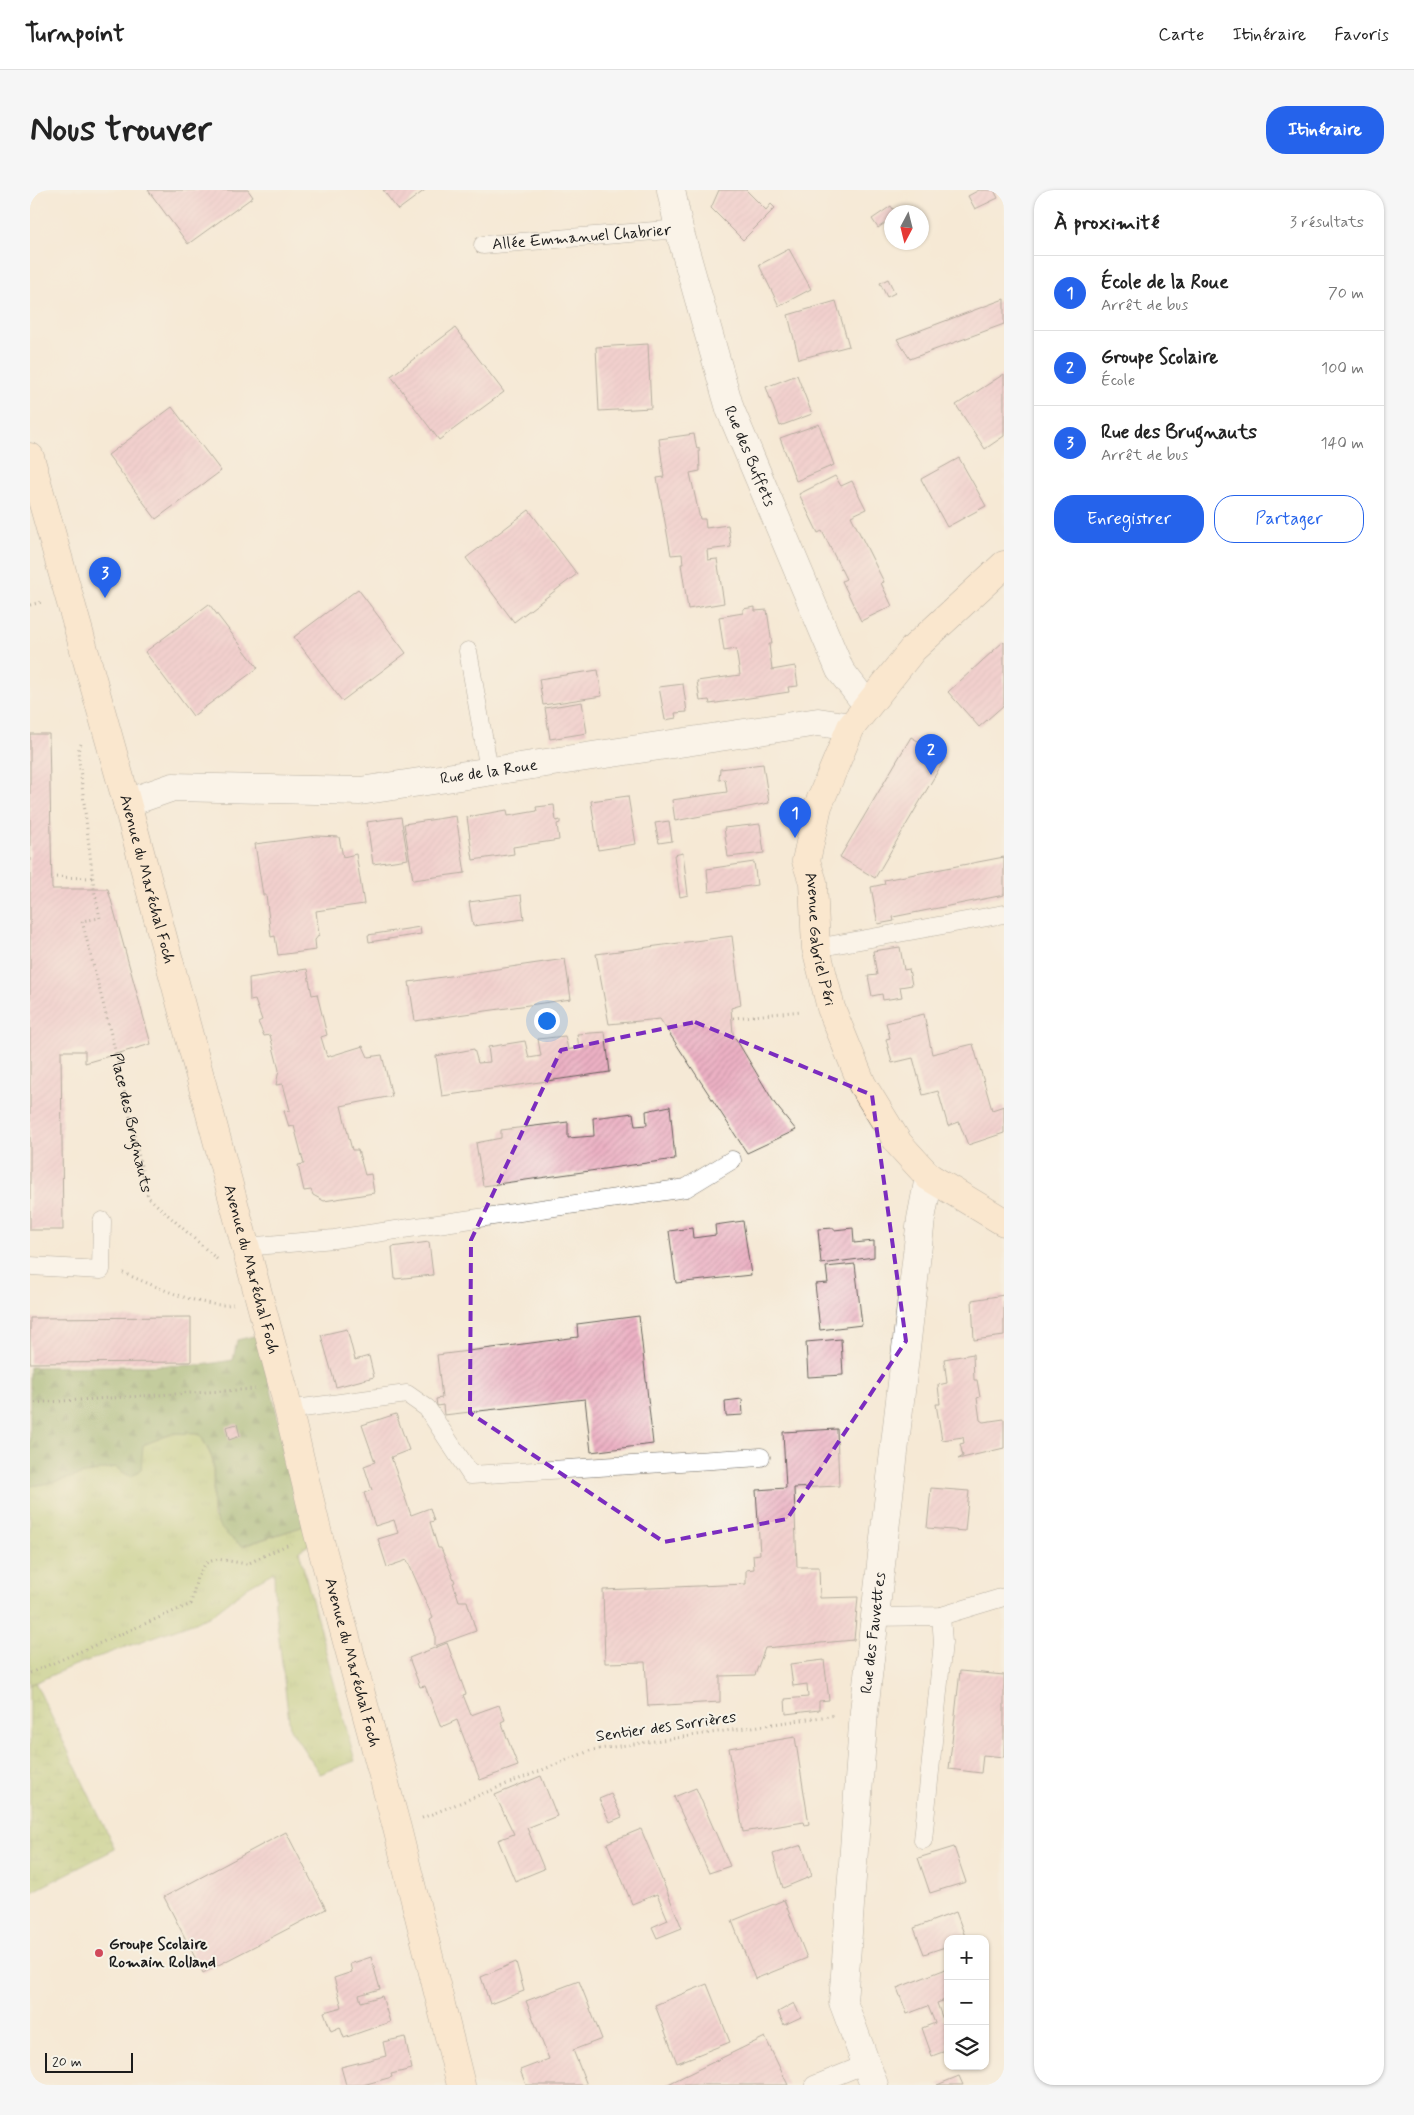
<!DOCTYPE html>
<html lang="fr">
<meta charset="utf-8">
<style>
:root{--surface:#fff;--page:#f6f6f6;--text:#222;--muted:#767676;--line:#e0e0e0;--accent:#2563eb}
body{margin:0;font-family:Mynerve,sans-serif;background:var(--page);color:var(--text)}
.controls{position:absolute;right:15px;bottom:15px;display:grid;overflow:hidden;border-radius:10px;box-shadow:0 1px 4px #0004}
.controls button{width:45px;height:45px;display:grid;place-items:center;padding:0;border:0;border-bottom:1px solid var(--line);background:var(--surface);color:var(--text);font:25px sans-serif}
.compass{position:absolute;left:854px;top:15px;width:45px;height:45px;border-radius:50%;background:var(--surface);box-shadow:0 1px 4px #0004;rotate:187deg}
.scale{position:absolute;left:15px;bottom:12px;width:88px;box-sizing:border-box;padding-left:5px;border:2px solid #1c1c1c;border-top:0;font-size:14px;line-height:18px;white-space:nowrap;color:#1c1c1c;-webkit-text-stroke:4px #f7f3e8;paint-order:stroke}
.you{position:absolute;left:516px;top:830px;width:18px;height:18px;margin:-12px;border:4px solid #fff;border-radius:50%;background:#1a73e8;box-shadow:0 0 0 8px #1a73e833}
.badge{display:grid;place-items:center;width:32px;height:32px;border-radius:50%;background:var(--accent);color:#fff;font-size:16px;font-weight:700}
.pin{position:absolute;translate:-50% -41px;filter:drop-shadow(0 1px 2px #0008)}
.pin::after{content:'';position:absolute;top:26px;width:18px;height:15px;background:inherit;clip-path:polygon(0 0,100% 0,50% 100%)}
.list{margin:0;padding:0;list-style:none}
h2{display:flex;justify-content:space-between;align-items:center;height:65px;margin:0;padding:0 20px;font-size:21px}
h2 small{font-size:16px;font-weight:400;color:var(--muted)}
.list li{display:grid;grid-template-columns:32px 1fr auto;gap:15px;align-items:center;box-sizing:border-box;height:75px;padding:0 20px;border-top:1px solid var(--line)}
.list b{display:block;font-size:19px;white-space:nowrap}
.list p{margin:0;font-size:16px;white-space:nowrap;color:var(--muted)}
.list em{font-size:16px;font-style:normal;color:var(--muted)}
.actions{display:flex;gap:10px;padding:15px 20px}
.actions a{flex:1;padding:11px 0;border:1px solid var(--accent);border-radius:20px;text-align:center;font-size:18px;color:var(--accent)}
.actions .main{background:var(--accent);color:#fff}
.icon{flex:none;width:28px;height:28px;fill:none;stroke:currentColor;stroke-width:2;stroke-linecap:round;stroke-linejoin:round}
.map{position:relative;flex:none;width:974px;height:1895px;overflow:hidden;border-radius:20px}
header{display:flex;align-items:center;gap:30px;box-sizing:border-box;height:70px;padding:0 25px;background:var(--surface);border-bottom:1px solid var(--line)}
header strong{font-size:24px}
nav{display:flex;gap:28px;margin-inline-start:auto;font-size:18px}
.intro{display:flex;align-items:center;justify-content:space-between;box-sizing:border-box;height:120px;padding:0 30px}
h1{margin:0;font-size:35px}
.button{padding:12px 22px;border-radius:20px;background:var(--accent);color:#fff;font-size:18px;font-weight:700}
main{display:flex;gap:30px;padding:0 30px}
aside{flex:1;background:var(--surface);border-radius:20px;box-shadow:0 1px 4px #0004}
.map>svg:first-child{display:block}
.grass{fill:url(#grass-tufts);stroke:#647042}
.forest{fill:url(#forest-firs);stroke:#52623c}
.wetland{fill:url(#wetland-marsh);stroke:#647042}
.building{fill:url(#building-hatch)}
.lines{fill:none;stroke-linecap:round;stroke-linejoin:round}
.lane-casing{stroke:#68645d;stroke-width:19}
.street-casing{stroke:#68645d;stroke-width:29}
.secondary-casing{stroke:#68645d;stroke-width:29}
.path{stroke:#68645d;stroke-width:3;stroke-dasharray:1 4;stroke-linecap:butt}
.lane{stroke:#fff;stroke-width:18}
.street{stroke:#fff;stroke-width:28}
.secondary{stroke:#ffe4c6;stroke-width:28}
.marked{fill:none;stroke:#7b2cbf;stroke-width:4;stroke-dasharray:10 6;stroke-linejoin:round}
.poi-dot{fill:#d1495b;stroke:#f7f3e8;stroke-width:2}
.labels{text-anchor:middle;dominant-baseline:central;stroke-width:4;stroke-linejoin:round;paint-order:stroke}
.street-label{font-size:16px;fill:#1c1c1c;stroke:#f7f3e8}
.poi-label{font-size:16px;font-weight:bold;fill:#1c1c1c;stroke:#f7f3e8;text-anchor:start}
</style>
<header>
<strong>Turnpoint</strong>
<nav><a>Carte</a><a>Itinéraire</a><a>Favoris</a></nav>
</header>
<div class="intro"><h1>Nous trouver</h1><a class="button">Itinéraire</a></div>
<main>
<div class="map">
<svg width="974" height="1895" viewBox="0 0 974 1895">
<defs>
<pattern id="grass-tufts" width="24" height="20" patternUnits="userSpaceOnUse" patternTransform="scale(1.25)"><rect width="24" height="20" fill="#abc368"/><path d="M3 7l-1-3M5 7V3M7 7l1-3M15 17l-1-3M17 17v-4M19 17l1-3" fill="none" stroke="#93a75a"/></pattern>
<pattern id="forest-firs" width="22" height="20" patternUnits="userSpaceOnUse" patternTransform="scale(1.25)"><rect width="22" height="20" fill="#88a95c"/><path d="M5 1l3.5 6h-7zM16 11l3.5 6h-7z" fill="#6e894b"/></pattern>
<pattern id="wetland-marsh" width="20" height="14" patternUnits="userSpaceOnUse" patternTransform="scale(1.25)"><rect width="20" height="14" fill="#abc368"/><path d="M1 5h8M5 5V1M11 12h8M15 12V8" fill="none" stroke="#93a75a"/></pattern>
<pattern id="building-hatch" width="6" height="6" patternUnits="userSpaceOnUse" patternTransform="scale(1.25)"><rect width="6" height="6" fill="#ecb1c4"/><path d="M-1 1l2-2M0 6l6-6M5 7l2-2" fill="none" stroke="#ca98a8"/></pattern>
</defs>
<rect width="100%" height="100%" fill="#f7f3e8"/>
<filter id="ink" filterUnits="userSpaceOnUse"><feTurbulence type="fractalNoise" baseFrequency=".02" numOctaves="2"/><feDisplacementMap in="SourceGraphic" scale="10" xChannelSelector="R" yChannelSelector="G"/><feConvolveMatrix kernelMatrix="1 2 1 2 8 2 1 2 1" color-interpolation-filters="sRGB"/></filter>
<filter id="wash" filterUnits="userSpaceOnUse"><feTurbulence type="fractalNoise" baseFrequency=".0096" numOctaves="4" result="noise"/><feDisplacementMap in="SourceGraphic" scale="20" xChannelSelector="R" yChannelSelector="G"/><feGaussianBlur stdDeviation="1.12" result="paint"/><feColorMatrix in="noise" values="0 0 0 0 0 0 0 0 0 0 0 0 0 0 0 0 0 1.4 0 .05"/><feComposite in="paint" operator="in"/></filter>
<g filter="url(#wash)">
<rect width="100%" height="100%" fill="#f5e9d6"/>
<path class="grass" d="M144 1243 170 1244 183 1270V1327L213 1356 274 1336 279 1355 269 1361 325 1571 290 1584 260 1539 245 1416 244 1382 219 1396 179 1427 40 1477 0 1495V1296C28 1293 55 1279 84 1277 93 1276 102 1279 111 1279L112 1255Z"/>
<path class="forest" d="M228 1145 274 1336 212 1356C170 1328 187 1315 183 1273 182 1263 174 1253 170 1244L144 1243 113 1255 111 1279 101 1287 85 1277C56 1282 29 1293 0 1296V1177L172 1175 203 1170 207 1150Z"/>
<polygon class="wetland" points="5,1492 85,1659 0,1703 0,1495"/>
<g id="blocks">
<g class="building">
<polygon points="118,0 218,0 223,7 158,54"/>
<polygon points="353,0 395,0 368,20"/>
<polygon points="689,0 716,0 736,20 741,14 745,18 713,50 681,18"/>
<polygon points="949,0 964,0 968,8 945,19 938,6"/>
<polygon points="861,16 865,22 862,22 862,28 848,38 842,29"/>
<polygon points="759,59 781,99 749,116 729,75"/>
<polygon points="858,89 865,103 857,107 850,93"/>
<polygon points="974,109 974,134 880,169 867,149"/>
<polygon points="806,111 819,156 769,169 758,125"/>
<polygon points="425,138 474,202 409,250 361,186"/>
<polygon points="618,154 621,218 569,221 566,157"/>
<polygon points="974,184 974,246 955,259 926,215"/>
<polygon points="767,185 782,224 750,236 736,197"/>
<polygon points="142,217 191,281 126,329 78,265"/>
<polygon points="789,234 804,275 766,291 750,248"/>
<polygon points="664,244 667,259 669,258 670,281 660,283 670,329 675,329 676,338 698,335 701,357 677,360 678,370 687,369 694,413 658,419 651,374 653,374 652,364 641,365 627,288 634,287 629,249"/>
<polygon points="929,268 956,316 917,337 891,289"/>
<polygon points="805,286 811,296 822,291 836,319 821,326 854,392 851,393 862,416 831,431 812,391 816,389 792,341 788,343 769,304"/>
<polygon points="499,320 547,384 484,432 436,368"/>
<polygon points="328,399 376,463 312,511 264,447"/>
<polygon points="179,414 228,478 163,526 115,462"/>
<polygon points="725,417 725,421 737,420 742,454 739,454 742,480 765,476 768,496 758,497 759,502 680,514 679,510 670,511 667,491 710,485 706,459 694,461 689,427 713,423 713,419"/>
<polygon points="974,451 974,515 949,537 918,502"/>
<polygon points="568,480 572,506 513,515 509,489"/>
<polygon points="653,494 657,522 645,523 646,528 635,530 629,497"/>
<polygon points="552,512 557,543 520,549 515,518"/>
<polygon points="0,544 19,544 22,699 78,699 121,854 55,873 55,861 31,861 33,1040 0,1040"/>
<polygon points="881,547 916,567 845,688 810,667"/>
<polygon points="733,574 739,613 645,631 642,610 697,602 695,589 689,590 690,579"/>
<polygon points="598,606 606,654 568,660 561,611"/>
<polygon points="524,615 526,631 530,630 530,633 527,634 529,650 483,657 484,664 443,670 437,627 477,620 478,626 507,621 506,617"/>
<polygon points="426,626 435,683 383,690 374,634"/>
<polygon points="371,627 378,669 343,674 337,632"/>
<polygon points="639,631 642,651 629,653 625,633"/>
<polygon points="730,634 734,663 698,667 694,638"/>
<polygon points="287,646 309,647 313,667 326,664 334,714 286,721 289,745 285,750 286,760 248,765 245,746 241,747 236,705 233,705 225,654"/>
<polygon points="653,663 658,705 650,707 644,665"/>
<polygon points="974,667 974,705 863,727 864,731 848,734 841,697 855,694 854,690"/>
<polygon points="724,672 727,695 679,702 677,679"/>
<polygon points="491,705 494,729 443,736 439,712"/>
<polygon points="390,737 391,744 339,752 338,745"/>
<polygon points="702,746 711,815 701,818 703,844 745,914 766,940 717,963 630,829 579,834 566,764"/>
<polygon points="870,757 874,780 879,779 882,795 870,797 872,807 853,810 852,804 842,806 838,786 847,785 843,761"/>
<polygon points="535,769 541,809 385,831 379,792"/>
<polygon points="277,779 282,805 287,804 297,845 291,847 297,867 333,856 338,867 352,865 362,906 311,916 322,960 328,960 335,985 341,984 344,1003 294,1011 283,1005 281,1000 274,1001 268,975 274,974 264,936 259,937 254,921 260,920 253,894 246,895 249,880 240,845 234,846 228,832 232,830 225,810 220,811 219,788"/>
<polygon points="894,824 902,864 943,854 962,920 974,916 974,943 938,955 929,932 918,936 908,901 893,905 883,868 862,873 856,849 860,848 856,833"/>
<polygon points="575,842 580,882 412,906 406,866 444,859 448,873 460,872 458,857 495,851 499,868 511,866 508,849 535,846 538,859 549,858 547,844"/>
<polygon points="640,916 645,969 453,996 446,953 471,948 471,940 538,932 538,948 564,946 563,928 603,923 605,936 617,935 616,921"/>
<polygon points="713,1031 721,1085 646,1093 639,1041 662,1038 663,1048 686,1045 685,1035"/>
<polygon points="804,1038 804,1040 823,1038 824,1053 844,1051 844,1067 791,1074 788,1039"/>
<polygon points="399,1052 403,1085 365,1089 362,1057"/>
<polygon points="825,1074 832,1135 790,1140 785,1094 798,1093 796,1077"/>
<polygon points="974,1105 974,1146 944,1150 942,1110"/>
<polygon points="609,1126 623,1254 561,1262 555,1209 414,1225 413,1215 407,1216 406,1209 412,1208 407,1165 548,1147 547,1134"/>
<polygon points="161,1127 161,1172 0,1173 0,1128"/>
<polygon points="317,1139 325,1170 339,1166 344,1187 306,1197 291,1145"/>
<polygon points="811,1149 813,1185 778,1187 776,1152"/>
<polygon points="943,1164 944,1190 947,1190 950,1207 947,1208 950,1230 953,1232 974,1229 974,1258 928,1269 933,1266 930,1254 934,1253 933,1247 912,1250 906,1214 910,1214 908,1195 917,1193 914,1169"/>
<polygon points="712,1209 713,1225 696,1226 695,1211"/>
<polygon points="366,1224 379,1260 361,1267 381,1325 400,1318 404,1331 400,1332 408,1358 411,1358 425,1392 423,1393 429,1411 437,1411 446,1441 405,1456 405,1444 400,1430 403,1428 377,1370 357,1377 348,1349 368,1343 364,1330 345,1336 334,1303 342,1300 334,1276 345,1272 332,1235"/>
<polygon points="207,1234 210,1246 199,1250 196,1237"/>
<polygon points="807,1239 809,1296 764,1298 767,1377 789,1377 790,1408 828,1407 824,1450 735,1458 725,1485 690,1486 690,1512 618,1516 615,1472 575,1473 573,1400 716,1394 716,1380 724,1379 723,1365 730,1364 726,1300 756,1298 753,1242"/>
<polygon points="901,1298 939,1301 935,1341 897,1338"/>
<polygon points="417,1453 436,1504 433,1505 441,1525 469,1515 475,1530 471,1532 488,1576 450,1590 427,1530 411,1537 395,1496 390,1497 379,1468"/>
<polygon points="794,1470 799,1510 789,1511 789,1520 756,1524 755,1509 778,1507 777,1494 763,1496 760,1474"/>
<polygon points="930,1481 974,1485 974,1567 953,1565 951,1583 919,1579"/>
<polygon points="765,1547 779,1634 775,1635 774,1632 713,1642 699,1558"/>
<polygon points="511,1586 527,1626 497,1638 514,1679 485,1691 468,1650 484,1644 465,1605"/>
<polygon points="666,1598 700,1676 679,1683 644,1607"/>
<polygon points="581,1604 592,1627 580,1632 569,1609"/>
<polygon points="611,1639 652,1738 627,1748 622,1737 638,1730 627,1704 602,1714 577,1653"/>
<polygon points="256,1642 296,1719 173,1783 134,1707"/>
<polygon points="772,1655 782,1686 753,1698 743,1664"/>
<polygon points="924,1657 936,1692 900,1703 888,1668"/>
<polygon points="754,1710 777,1768 725,1789 702,1731"/>
<polygon points="926,1722 936,1749 918,1749 918,1756 894,1764 884,1738"/>
<polygon points="341,1767 350,1799 329,1805 331,1812 352,1806 360,1832 314,1848 310,1837 301,1841 294,1822 312,1817 304,1788 322,1782 320,1774"/>
<polygon points="486,1772 494,1801 460,1814 451,1787"/>
<polygon points="916,1779 918,1809 907,1813 913,1830 918,1828 918,1860 902,1866 892,1838 905,1833 898,1816 877,1824 867,1798"/>
<polygon points="549,1791 572,1849 543,1860 557,1895 496,1895 490,1880 519,1869 496,1811"/>
<polygon points="677,1794 700,1852 647,1873 625,1815"/>
<polygon points="764,1813 771,1827 754,1835 748,1822"/>
<polygon points="375,1847 382,1879 361,1884 362,1887 333,1895 316,1895 311,1877 356,1866 353,1852"/>
<polygon points="735,1847 758,1895 636,1895"/>
<polygon points="929,1886 933,1895 907,1895"/>
</g>
</g>
</g>
<g filter="url(#ink)">
<use href="#blocks" fill-opacity="0" stroke="#68645d" stroke-width="1"/>
<g class="lines">
<defs>
<g id="lane">
<path id="s2" d="M453 55 649 39"/>
<polyline points="438,461 459,580"/>
<polyline points="786,758 974,724"/>
<polyline points="216,1057 304,1049 656,998 702,970"/>
<polyline points="0,1076 71,1080 72,1031"/>
<polyline points="258,1220 377,1204 397,1218 441,1285 731,1267"/>
<polyline points="843,1427 911,1426 974,1407"/>
<polyline points="893,1650 913,1452 911,1426"/>
<polyline points="784,1895 836,1874"/>
</g>
<g id="street">
<path id="s3" d="M641 0 649 39 700 219 810 480 837 515"/>
<path id="s4" d="M97 613 143 597 330 601 788 532 821 537"/>
<path id="s5" d="M844 1895 813 1812 834 1521 891 1029 899 987"/>
</g>
<g id="secondary">
<path id="s6" d="M0 267 97 613 253 1197 287 1340 367 1638 431 1895"/>
<path id="s7" d="M974 375 883 459 821 537 788 616 776 671 783 692 786 758 801 818 832 894 869 954 899 987 974 1032"/>
</g>
</defs>
<use href="#lane" class="lane-casing"/>
<use href="#street" class="street-casing"/>
<use href="#secondary" class="secondary-casing"/>
<g class="path">
<polyline points="0,415 12,412"/>
<path id="s1" d="M51 554 48 561 64 699 70 728 52 731 86 864 118 1007 189 1071"/>
<polyline points="21,687 62,688"/>
<polyline points="703,828 772,821"/>
<path d="M93 1083C121 1094 174 1120 203 1114"/>
<polyline points="0,1213 225,1199"/>
<polyline points="0,1483 161,1414 167,1387 176,1373 187,1369 217,1374 261,1353"/>
<polyline points="392,1628 562,1560 806,1525"/>
</g>
<use href="#lane" class="lane"/>
<use href="#street" class="street"/>
<use href="#secondary" class="secondary"/>
</g>
</g>
<path d="M0 0H974V1895H0ZM665 832 842 905 876 1151 757 1329 634 1352 440 1223 441 1050 531 860Z" fill="#f5e9d6" fill-opacity=".55" fill-rule="evenodd"/>
<path class="marked" d="M665 832 842 905 876 1151 757 1329 634 1352 440 1223 441 1050 531 860Z"/>
<circle class="poi-dot" cx="69" cy="1763" r="5"/>
<g class="labels">
<g class="street-label">
<text stroke="none"><textPath href="#s2" startOffset="99">Allée Emmanuel Chabrier</textPath></text>
<text stroke="none"><textPath href="#s3" startOffset="278">Rue des Buffets</textPath></text>
<text stroke="none"><textPath href="#s4" startOffset="366">Rue de la Roue</textPath></text>
<text stroke="none"><textPath href="#s6" startOffset="438">Avenue du Maréchal Foch</textPath></text>
<text stroke="none"><textPath href="#s7" startOffset="445">Avenue Gabriel Péri</textPath></text>
<text stroke="none"><textPath href="#s1" startOffset="402">Place des Brugnauts</textPath></text>
<text stroke="none"><textPath href="#s6" startOffset="842">Avenue du Maréchal Foch</textPath></text>
<text stroke="none"><textPath href="#s5" startOffset="459">Rue des Fauvettes</textPath></text>
<text stroke="none"><textPath href="#s6" startOffset="1248">Avenue du Maréchal Foch</textPath></text>
<text transform="translate(636 1537) rotate(-8)">Sentier des Sorrières</text>
</g>
<g class="poi-label">
<text x="79" y="1754">Groupe Scolaire<tspan x="79" dy="18">Romain Rolland</tspan></text>
</g>
</g>
</svg>
<div class="controls">
<button>+</button>
<button>−</button>
<button><svg class="icon" aria-label="layers" viewBox="0 0 24 24"><path d="M12 4l9 5-9 5-9-5zM3 14l9 5 9-5"/></svg></button>
</div>
<svg class="compass" viewBox="-18 -18 36 36"><path d="M0-13l5 13h-10z" fill="#e53935"/><path d="M0 13l5-13h-10z" fill="#767676"/></svg>
<div class="scale">20 m</div>
<div class="you"></div>
<div class="pin badge" style="left:765px;top:648px">1</div>
<div class="pin badge" style="left:901px;top:585px">2</div>
<div class="pin badge" style="left:75px;top:408px">3</div>
</div>
<aside>
<h2>À proximité<small>3 résultats</small></h2>
<ul class="list">
<li><span class="badge">1</span><div><b>École de la Roue</b><p>Arrêt de bus</p></div><em>70 m</em></li>
<li><span class="badge">2</span><div><b>Groupe Scolaire</b><p>École</p></div><em>100 m</em></li>
<li><span class="badge">3</span><div><b>Rue des Brugnauts</b><p>Arrêt de bus</p></div><em>140 m</em></li>
</ul>
<div class="actions"><a class="main">Enregistrer</a><a>Partager</a></div>
</aside>
</main>
